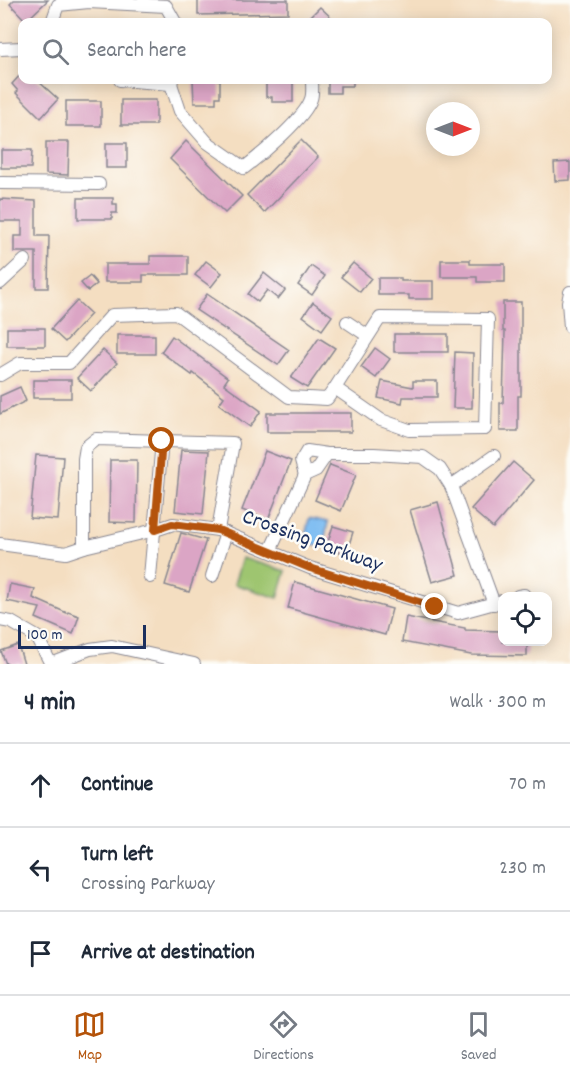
<!DOCTYPE html>
<meta charset="utf-8">
<style>
:root{--surface:#fff;--page:#f6f6f7;--text:#1f2937;--muted:#747a83;--line:#e0e1e3;--accent:#b45309}
body{margin:0;font-family:Dekko,sans-serif;background:var(--page);color:var(--text)}
.controls{position:absolute;right:18px;bottom:18px;display:grid;overflow:hidden;border-radius:12px;box-shadow:0 3px 15px #0003}
.controls button{width:54px;height:54px;display:grid;place-items:center;padding:0;border:0;border-bottom:2px solid var(--line);background:var(--surface);color:var(--text);font:30px sans-serif}
.compass{position:absolute;left:426px;top:102px;width:54px;height:54px;border-radius:50%;background:var(--surface);box-shadow:0 3px 15px #0003;rotate:90deg}
.scale{position:absolute;left:18px;bottom:15px;width:128px;box-sizing:border-box;padding-left:6px;border:3px solid #1b2f5e;border-top:0;font-size:16px;line-height:21px;white-space:nowrap;color:#1b2f5e;-webkit-text-stroke:4px #fdfcf7;paint-order:stroke}
.stop{position:absolute;width:18px;height:18px;margin:-14px;border:4px solid #b45309;border-radius:50%;background:#fff}
.stop.end{background:#b45309;border-color:#fff;box-shadow:0 2px 6px #0008}
.list{margin:0;padding:0;list-style:none}
h2{display:flex;justify-content:space-between;align-items:center;height:78px;margin:0;padding:0 24px;font-size:26px}
h2 small{font-size:20px;font-weight:400;color:var(--muted)}
.list li{display:grid;grid-template-columns:39px 1fr auto;gap:18px;align-items:center;box-sizing:border-box;height:84px;padding:0 24px;border-top:2px solid var(--line)}
.list b{display:block;font-size:22px;white-space:nowrap}
.list p{margin:0;font-size:20px;white-space:nowrap;color:var(--muted)}
.list em{font-size:20px;font-style:normal;color:var(--muted)}
.icon{flex:none;width:33px;height:33px;fill:none;stroke:currentColor;stroke-width:2;stroke-linecap:round;stroke-linejoin:round}
.map{position:relative;flex:none;width:570px;height:664px;overflow:hidden}
.search{position:absolute;background:var(--surface);box-shadow:0 3px 15px #0003;left:18px;right:18px;top:18px;height:66px;display:flex;align-items:center;gap:15px;box-sizing:border-box;padding:0 21px;border-radius:12px;color:var(--muted);font-size:22px}
.sheet{height:330px;background:var(--surface)}
nav{display:flex;justify-content:space-around;align-items:center;box-sizing:border-box;height:84px;border-top:2px solid var(--line);background:var(--surface);font-size:16px;color:var(--muted)}
nav a{display:grid;justify-items:center;gap:3px}
nav .on{color:var(--accent)}
.map>svg:first-child{display:block}
.green{fill:#9ec570;stroke:#5c7a67;stroke-width:1.5}
.water{fill:#7fbdf2;stroke:#4d76a8;stroke-width:1.5}
.building{fill:#dba5c5}
.lines{fill:none;stroke-linecap:round;stroke-linejoin:round}
.minor-casing{stroke:#888690;stroke-width:14}
.minor{stroke:#fff;stroke-width:12}
.route{stroke:#b45309;stroke-width:8}
.labels{text-anchor:middle;dominant-baseline:central;stroke-width:5;stroke-linejoin:round;paint-order:stroke}
.street-label{font-size:22px;fill:#1b2f5e;stroke:#fdfcf7}
</style>
<div class="map">
<svg width="570" height="664" viewBox="0 0 570 664">
<rect width="100%" height="100%" fill="#fdfcf7"/>
<filter id="ink" filterUnits="userSpaceOnUse"><feTurbulence type="fractalNoise" baseFrequency=".0167" numOctaves="2"/><feDisplacementMap in="SourceGraphic" scale="12" xChannelSelector="R" yChannelSelector="G"/><feConvolveMatrix kernelMatrix="1 2 1 2 8 2 1 2 1" color-interpolation-filters="sRGB"/></filter>
<filter id="wash" filterUnits="userSpaceOnUse"><feTurbulence type="fractalNoise" baseFrequency=".008" numOctaves="4" result="noise"/><feDisplacementMap in="SourceGraphic" scale="24" xChannelSelector="R" yChannelSelector="G"/><feGaussianBlur stdDeviation="1.35" result="paint"/><feColorMatrix in="noise" values="0 0 0 0 0 0 0 0 0 0 0 0 0 0 0 0 0 1.4 0 .05"/><feComposite in="paint" operator="in"/></filter>
<g filter="url(#wash)">
<rect width="100%" height="100%" fill="#f4dec1"/>
<polygon class="green" points="242,558 286,571 278,598 234,584"/>
<polygon class="water" points="309,518 328,522 323,547 304,542"/>
<g id="blocks">
<g class="building">
<polygon points="14,0 48,0 26,21 10,4"/>
<polygon points="198,0 288,0 288,13 198,15"/>
<polygon points="320,7 336,22 305,22"/>
<polygon points="22,73 22,80 37,80 58,99 41,118 16,93 18,91 12,84"/>
<polygon points="193,80 220,80 220,97 216,97 216,103 194,103"/>
<polygon points="266,80 293,80 293,102 272,102 272,97 266,97"/>
<polygon points="328,80 353,80 353,86 340,86 340,93 328,93"/>
<rect x="121" y="100" width="35" height="25"/>
<rect x="66" y="101" width="35" height="25"/>
<polygon points="301,140 318,157 264,213 247,195"/>
<polygon points="186,141 242,196 225,213 170,159"/>
<polygon points="46,142 69,142 68,175 46,174"/>
<rect x="106" y="143" width="21" height="25"/>
<polygon points="1,150 32,150 31,168 1,168"/>
<polygon points="570,162 570,180 555,181 554,163"/>
<polygon points="78,198 113,198 113,204 117,204 117,213 112,213 112,219 78,219"/>
<polygon points="0,199 36,201 36,236 49,236 48,288 36,288 36,252 14,252 14,236 22,236 22,221 0,221"/>
<polygon points="150,256 188,256 188,275 143,275 143,282 105,282 105,264 150,264"/>
<polygon points="441,260 470,260 470,264 505,264 505,282 477,282 477,277 441,277"/>
<polygon points="206,261 222,273 211,287 195,275"/>
<polygon points="353,263 371,278 360,292 341,277"/>
<polygon points="311,266 325,276 312,295 298,285"/>
<polygon points="264,273 285,290 278,299 267,290 258,302 248,294"/>
<polygon points="90,276 97,284 88,291 81,283"/>
<polygon points="378,278 401,278 401,281 433,281 433,299 409,299 409,295 378,295"/>
<polygon points="207,294 289,350 278,365 196,310"/>
<polygon points="77,301 91,314 65,342 51,329"/>
<polygon points="313,302 332,316 322,330 303,316"/>
<polygon points="503,302 521,302 521,396 518,396 518,431 500,431 500,403 503,403 505,331 503,331"/>
<rect x="7" y="328" width="38" height="18"/>
<rect x="394" y="334" width="54" height="18"/>
<rect x="117" y="335" width="38" height="19"/>
<polygon points="172,336 228,378 224,384 261,411 250,427 219,404 224,397 193,373 192,375 161,352"/>
<polygon points="319,338 335,348 307,388 291,378"/>
<polygon points="375,348 390,359 376,378 361,367"/>
<polygon points="103,350 117,363 91,391 77,378"/>
<polygon points="455,352 473,353 472,408 453,408"/>
<rect x="33" y="380" width="38" height="18"/>
<polygon points="382,381 413,387 413,381 437,381 437,397 403,397 402,403 378,398"/>
<polygon points="20,387 26,401 0,414 0,396"/>
<rect x="267" y="413" width="84" height="19"/>
<polygon points="181,450 209,451 203,514 175,511"/>
<polygon points="265,451 291,461 268,520 242,510"/>
<polygon points="36,455 63,457 58,520 30,518"/>
<polygon points="110,460 137,460 136,523 109,522"/>
<polygon points="513,462 534,480 493,528 471,509"/>
<polygon points="330,465 356,475 341,511 315,500"/>
<polygon points="438,502 458,575 432,582 410,510"/>
<polygon points="333,526 353,532 346,554 326,548"/>
<polygon points="181,533 206,540 189,592 165,585"/>
<polygon points="295,582 392,609 385,635 288,608"/>
<polygon points="10,584 35,589 33,598 67,613 68,612 79,616 73,634 36,618 40,608 7,601"/>
<polygon points="406,617 465,628 465,630 502,631 502,642 527,642 527,656 471,655 402,642"/>
<polygon points="18,645 24,664 6,664 1,651"/>
</g>
</g>
</g>
<g filter="url(#ink)">
<use href="#blocks" fill-opacity="0" stroke="#888690" stroke-width="1.5"/>
<g class="lines">
<defs>
<g id="minor">
<polyline points="52,22 58,5 89,2 166,6 175,22"/>
<polyline points="0,49 22,48"/>
<polyline points="120,80 171,84 172,80"/>
<path d="M171 84 180 111 207 142 244 168C261 155 305 118 311 99 313 94 312 85 312 80"/>
<polyline points="0,183 99,184"/>
<polyline points="0,283 25,260"/>
<polyline points="570,292 568,302 570,327"/>
<polyline points="347,322 368,336"/>
<polyline points="0,375 20,363 69,363 112,315 176,313 289,397 327,399 335,388 381,420 409,430 485,429 488,319 380,318 335,388"/>
<polyline points="305,475 301,461 307,451 327,454 374,454 423,457 440,469 451,486"/>
<polyline points="0,544 66,553 84,547 155,530 173,524 218,530 310,568 458,613 502,601"/>
<polyline points="84,547 84,459 86,447 96,439 233,443 218,530"/>
<polyline points="270,551 305,475 316,470 327,454"/>
<polyline points="212,576 226,533"/>
<polyline points="150,577 162,441"/>
<polyline points="518,596 524,595"/>
<polyline points="494,604 451,486 494,456"/>
<polyline points="0,620 11,622 37,637 51,664 90,649 112,646 194,664"/>
</g>
</defs>
<use href="#minor" class="minor-casing"/>
<use href="#minor" class="minor"/>
</g>
</g>
<g class="lines" filter="url(#ink)">
<polyline class="route" points="162,441 155,530 172,524 218,530 310,568 435,607"/>
</g>
<g class="labels">
<g class="street-label">
<text transform="translate(312 542) rotate(20)">Crossing Parkway</text>
</g>
</g>
</svg>
<div class="controls">
<button><svg class="icon" aria-label="locate" viewBox="0 0 24 24"><circle cx="12" cy="12" r="6"/><path d="M12 2v4M12 18v4M2 12h4M18 12h4"/></svg></button>
</div>
<svg class="compass" viewBox="-18 -18 36 36"><path d="M0-13l5 13h-10z" fill="#e53935"/><path d="M0 13l5-13h-10z" fill="#747a83"/></svg>
<div class="scale">100 m</div>
<div class="stop" style="left:162px;top:441px"></div>
<div class="stop end" style="left:435px;top:607px"></div>
<div class="search"><svg class="icon" aria-label="search" viewBox="0 0 24 24"><circle cx="10" cy="10" r="6"/><path d="M15 15l6 6"/></svg>Search here</div>
</div>
<section class="sheet">
<h2>4 min<small>Walk · 300 m</small></h2>
<ul class="list">
<li><svg class="icon" aria-label="ahead" viewBox="0 0 24 24"><path d="M12 20V5M6 11l6-6 6 6"/></svg><div><b>Continue</b></div><em>70 m</em></li>
<li><svg class="icon" aria-label="left" viewBox="0 0 24 24"><path d="M17 20v-9H6M10 6l-5 5 5 5"/></svg><div><b>Turn left</b><p>Crossing Parkway</p></div><em>230 m</em></li>
<li><svg class="icon" aria-label="arrive" viewBox="0 0 24 24"><path d="M6 21V4h12l-3 4 3 4H6"/></svg><div><b>Arrive at destination</b></div></li>
</ul>
</section>
<nav>
<a class="on"><svg class="icon" aria-label="map" viewBox="0 0 24 24"><path d="M3 6l6-2 6 2 6-2v14l-6 2-6-2-6 2zM9 4v14M15 6v14"/></svg>Map</a>
<a><svg class="icon" aria-label="directions" viewBox="0 0 24 24"><path d="M12 3l9 9-9 9-9-9zM9 14v-3h6M13 9l2 2-2 2"/></svg>Directions</a>
<a><svg class="icon" aria-label="saved" viewBox="0 0 24 24"><path d="M7 4h10v16l-5-4-5 4z"/></svg>Saved</a>
</nav>
